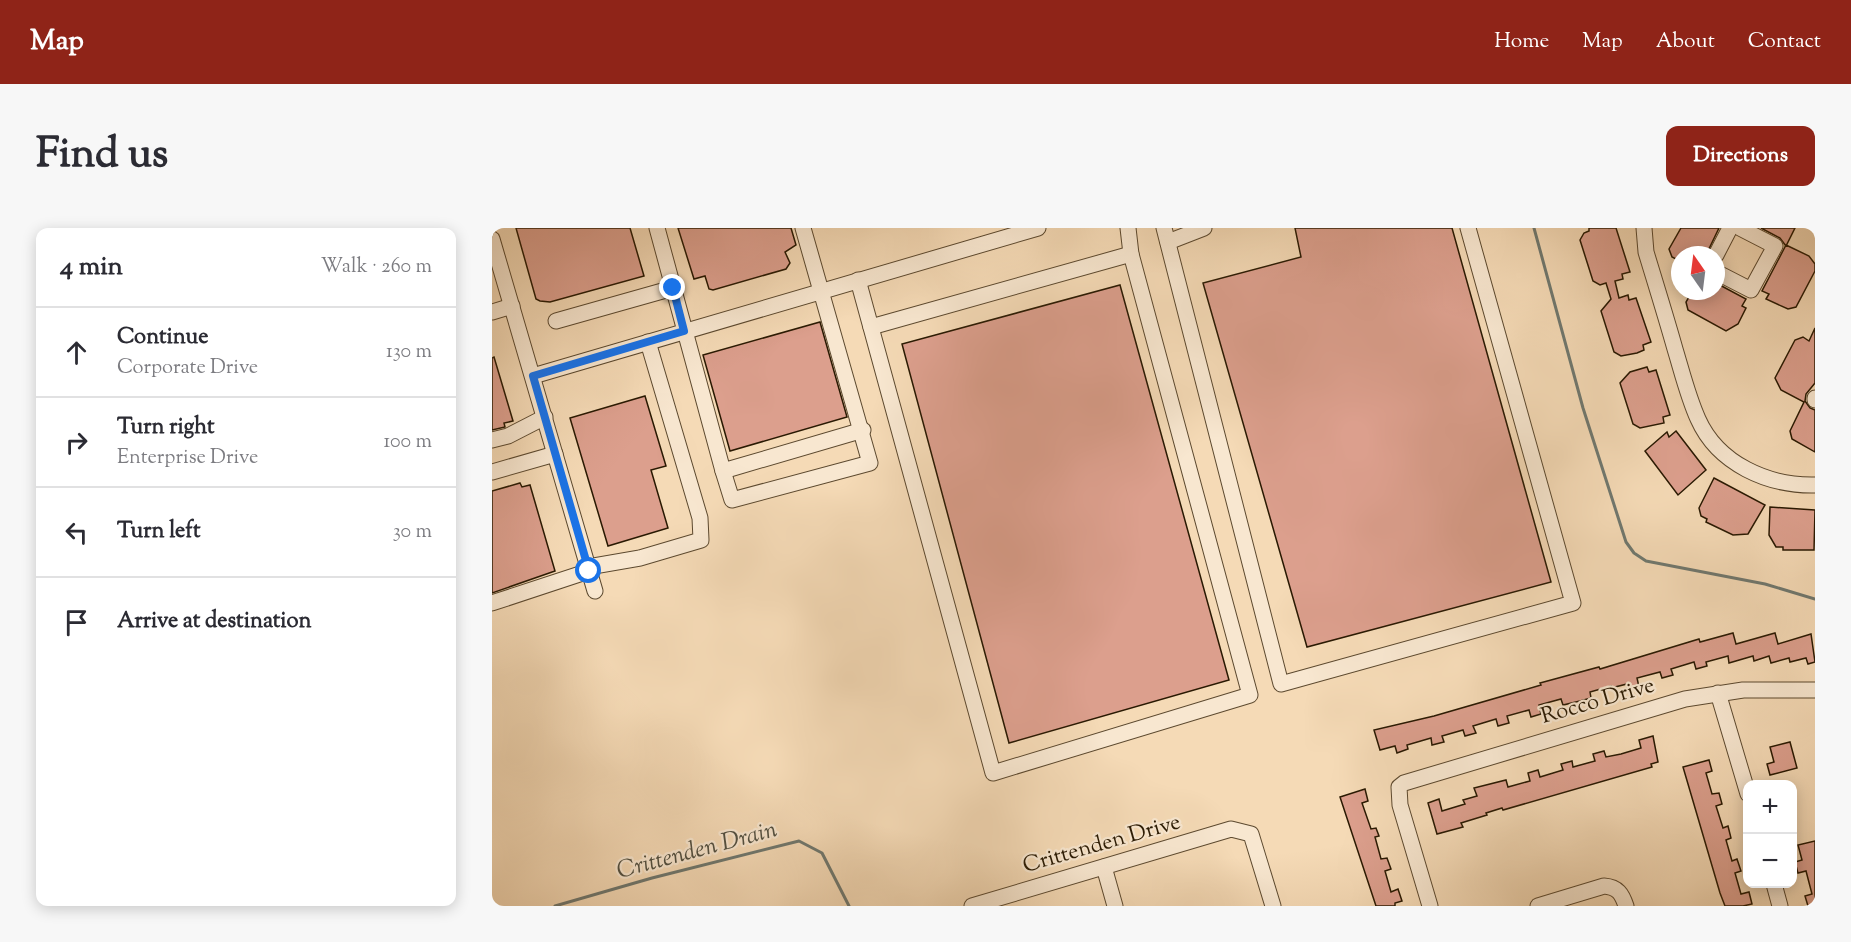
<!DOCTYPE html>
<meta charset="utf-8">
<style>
:root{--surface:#fff;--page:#f7f7f7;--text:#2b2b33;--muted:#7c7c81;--line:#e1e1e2;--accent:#8f2418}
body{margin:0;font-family:"Sorts Mill Goudy",serif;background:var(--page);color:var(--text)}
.controls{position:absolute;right:18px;bottom:18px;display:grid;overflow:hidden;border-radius:12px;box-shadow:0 3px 15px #0003}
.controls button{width:54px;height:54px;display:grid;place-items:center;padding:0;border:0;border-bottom:2px solid var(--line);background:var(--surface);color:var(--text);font:30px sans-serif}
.compass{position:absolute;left:1179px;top:18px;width:54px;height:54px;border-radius:50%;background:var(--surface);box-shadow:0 3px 15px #0003;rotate:346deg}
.stop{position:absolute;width:18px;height:18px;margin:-14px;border:4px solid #1a73e8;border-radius:50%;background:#fff}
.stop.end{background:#1a73e8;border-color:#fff;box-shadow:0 2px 6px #0008}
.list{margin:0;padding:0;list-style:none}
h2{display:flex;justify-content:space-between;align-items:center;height:78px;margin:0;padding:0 24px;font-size:26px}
h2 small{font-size:20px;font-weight:400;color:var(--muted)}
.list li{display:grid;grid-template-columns:39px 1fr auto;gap:18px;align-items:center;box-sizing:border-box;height:90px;padding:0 24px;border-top:2px solid var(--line)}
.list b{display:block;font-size:22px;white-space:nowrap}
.list p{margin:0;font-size:20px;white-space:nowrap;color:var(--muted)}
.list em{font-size:20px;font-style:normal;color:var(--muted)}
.icon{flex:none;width:33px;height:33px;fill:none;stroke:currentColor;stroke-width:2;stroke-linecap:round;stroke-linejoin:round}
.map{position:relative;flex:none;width:1323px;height:678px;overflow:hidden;border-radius:12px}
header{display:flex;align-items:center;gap:36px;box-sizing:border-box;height:84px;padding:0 30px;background:var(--accent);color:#fff}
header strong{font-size:28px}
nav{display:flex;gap:33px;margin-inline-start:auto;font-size:21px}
.intro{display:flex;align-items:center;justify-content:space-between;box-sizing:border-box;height:144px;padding:0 36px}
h1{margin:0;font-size:42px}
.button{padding:15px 27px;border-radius:12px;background:var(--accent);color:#fff;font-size:21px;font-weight:700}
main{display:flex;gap:36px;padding:0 36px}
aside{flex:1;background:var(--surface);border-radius:12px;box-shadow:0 3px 15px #0003}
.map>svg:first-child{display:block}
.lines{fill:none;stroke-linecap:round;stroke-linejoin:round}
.stream{stroke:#70786f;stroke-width:3}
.building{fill:#dc9f8d;stroke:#291902;stroke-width:1.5}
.minor-casing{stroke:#5c492f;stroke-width:17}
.minor{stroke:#f8e7d0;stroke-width:15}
.route{stroke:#1a73e8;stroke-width:8}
.labels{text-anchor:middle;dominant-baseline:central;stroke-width:4.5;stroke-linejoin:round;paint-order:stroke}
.street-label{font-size:22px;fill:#291902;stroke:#f8e7d0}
.water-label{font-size:24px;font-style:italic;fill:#535142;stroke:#f8e7d0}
</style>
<header>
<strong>Map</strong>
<nav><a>Home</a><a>Map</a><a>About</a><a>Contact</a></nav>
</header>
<div class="intro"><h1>Find us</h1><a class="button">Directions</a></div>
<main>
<aside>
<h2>4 min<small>Walk · 260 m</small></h2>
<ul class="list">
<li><svg class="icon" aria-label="ahead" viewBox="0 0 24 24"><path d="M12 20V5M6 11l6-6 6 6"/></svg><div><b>Continue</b><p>Corporate Drive</p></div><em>130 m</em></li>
<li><svg class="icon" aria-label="right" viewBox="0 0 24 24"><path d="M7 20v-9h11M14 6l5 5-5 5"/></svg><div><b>Turn right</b><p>Enterprise Drive</p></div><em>100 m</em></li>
<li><svg class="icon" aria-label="left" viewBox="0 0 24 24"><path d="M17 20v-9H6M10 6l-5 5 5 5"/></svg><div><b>Turn left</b></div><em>30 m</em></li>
<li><svg class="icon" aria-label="arrive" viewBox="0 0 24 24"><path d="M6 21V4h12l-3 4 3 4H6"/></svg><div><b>Arrive at destination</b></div></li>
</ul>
</aside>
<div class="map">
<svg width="1323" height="678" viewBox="0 0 1323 678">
<rect width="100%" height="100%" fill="#f5dab6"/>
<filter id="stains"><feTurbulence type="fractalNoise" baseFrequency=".00333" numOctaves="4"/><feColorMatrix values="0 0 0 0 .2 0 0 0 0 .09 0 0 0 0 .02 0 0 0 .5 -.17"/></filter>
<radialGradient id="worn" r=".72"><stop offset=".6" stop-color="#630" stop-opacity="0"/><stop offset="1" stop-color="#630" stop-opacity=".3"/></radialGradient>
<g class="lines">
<g class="stream">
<polyline points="1042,0 1091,180 1134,314 1142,325 1154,333 1273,356 1323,371"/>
<polyline points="63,678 160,650 307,613 330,625 357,678"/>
</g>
</g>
<g class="building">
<polygon points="24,0 138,0 152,48 58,74 48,73 44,71"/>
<polygon points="186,0 299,0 304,17 293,24 298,35 294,41 221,62 217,61 213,48 202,51"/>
<polygon points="803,0 960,0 1059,354 815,419 711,55 809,29"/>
<polygon points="1097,0 1124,0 1138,44 1130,46 1131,51 1123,53 1127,70 1136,67 1137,72 1144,70 1159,114 1151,117 1152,122 1145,125 1129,128 1122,124 1109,83 1119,71 1114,55 1108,57 1101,53 1088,12 1092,5 1097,3"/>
<polygon points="1189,0 1227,0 1214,27 1188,27 1188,33 1180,29 1177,21"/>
<polygon points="1269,0 1303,0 1294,18 1288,10"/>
<polygon points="1294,17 1317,28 1323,36 1323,43 1304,79 1296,81 1274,71 1277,66 1270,63"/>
<polygon points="1224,55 1254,71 1250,78 1254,80 1246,96 1234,103 1196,82 1194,74 1197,69 1188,63 1224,63"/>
<polygon points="628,57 737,452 517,515 410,116"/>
<polygon points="328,94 355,189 238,223 211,127"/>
<polygon points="1323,100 1323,155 1314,166 1313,173 1318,180 1323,182 1323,224 1300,211 1298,203 1312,174 1289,162 1283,150 1303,112 1311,109 1317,113"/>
<polygon points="2,129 21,193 12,195 13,199 0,202 0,130"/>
<polygon points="1155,139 1157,144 1164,142 1178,187 1171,189 1172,195 1148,200 1141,196 1128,155 1138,144"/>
<polygon points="153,168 174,238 159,242 176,300 116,318 78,190"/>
<polygon points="1184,203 1214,242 1186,267 1153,223 1175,204 1177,209"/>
<polygon points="1222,250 1273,277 1256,306 1241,307 1214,294 1215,291 1209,288 1207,280"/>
<polygon points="28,255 30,259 38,257 63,343 0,365 0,263"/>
<polygon points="1278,279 1323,282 1322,322 1291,322 1291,319 1284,319 1277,307"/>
<polygon points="1241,405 1244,416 1283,405 1286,416 1319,406 1323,434 1316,436 1314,430 1298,434 1297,430 1279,435 1277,428 1262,433 1261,428 1237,435 1236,428 1214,434 1215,438 1204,441 1202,434 1179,441 1181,447 1170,450 1168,444 1145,450 1147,459 1136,462 1135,456 1119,460 1119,458 1098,464 1099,470 1088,473 1071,477 1069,471 1047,477 1049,486 1039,489 1037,482 1015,488 1017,495 1006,498 1004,491 981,498 984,505 973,508 971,502 950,508 952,514 940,517 939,510 915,517 916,521 905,525 903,518 888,522 882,502 942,488 1049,457 1048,455 1107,439 1108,441 1207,411 1208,414"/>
<polygon points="1161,508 1166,534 1159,536 1160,539 1011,582 1010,580 994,585 995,587 969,595 971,599 945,606 936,575 947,571 950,583 973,576 971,572 985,568 982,560 1014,552 1016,559 1038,553 1036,545 1046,542 1048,549 1071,542 1069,536 1080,533 1081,539 1103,533 1101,526 1112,523 1114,529 1129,526 1149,520 1147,512"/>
<polygon points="1298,514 1305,540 1278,547 1275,536 1282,534 1278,519"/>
<polygon points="1217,532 1220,543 1214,545 1220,566 1227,565 1230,576 1224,578 1231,600 1236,598 1239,610 1234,612 1240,633 1245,631 1249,643 1243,645 1249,666 1257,664 1260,676 1251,678 1233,678 1228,665 1191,539"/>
<polygon points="873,561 876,573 870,575 879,601 884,600 887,608 883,609 889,631 895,630 899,641 893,643 899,664 906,661 910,673 903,675 903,678 884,678 848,569"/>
<polygon points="1323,613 1323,678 1316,678 1313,668 1320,666 1314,643 1306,645 1303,634 1310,632 1306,617"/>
</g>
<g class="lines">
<defs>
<g id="minor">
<polyline points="165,0 231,243 371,202"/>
<polyline points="672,0 789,456 1081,375 976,0"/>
<path d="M1152 0 1154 24C1164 57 1174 89 1183 121 1190 144 1196 169 1206 191 1226 236 1276 258 1323 257"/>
<polyline points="0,11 103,363"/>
<polyline points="676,14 712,0"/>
<polyline points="1224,27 1238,0"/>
<polyline points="1224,44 1259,62 1283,18 1248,0"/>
<polyline points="366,52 501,545 758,467 639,26 636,0"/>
<polyline points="0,84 20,78"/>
<polyline points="64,93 181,60"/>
<polyline points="379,99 639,26"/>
<polyline points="41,148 546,0"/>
<polyline points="1323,170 1323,172"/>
<polyline points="0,212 16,208 53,189"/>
<polyline points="231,243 240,272 378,235 311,0"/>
<polyline points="0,244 63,226"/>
<polyline points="96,339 148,330 209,312 208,290 156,114"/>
<polyline points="0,375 97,343"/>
<polyline points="1226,465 1256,566"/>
<polyline points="612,639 623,678"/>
<polyline points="1282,656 1288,678"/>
<polyline points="480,678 739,601 759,606 781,678"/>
<polyline points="938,678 908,577 907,559 912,555 1193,471 1251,462 1323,462"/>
<path d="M1046 678 1112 658C1126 659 1130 666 1134 678"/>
</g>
</defs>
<use href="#minor" class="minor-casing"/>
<use href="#minor" class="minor"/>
</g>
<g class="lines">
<polyline class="route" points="97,343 41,148 192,103 181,60"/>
</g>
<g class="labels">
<g class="street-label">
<text transform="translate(1106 474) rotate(-16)">Rocco Drive</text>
<text transform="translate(610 617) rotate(-16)">Crittenden Drive</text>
</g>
<g class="water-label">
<text transform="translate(205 623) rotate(-15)">Crittenden Drain</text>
</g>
</g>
<rect width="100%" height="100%" filter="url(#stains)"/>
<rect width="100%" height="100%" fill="url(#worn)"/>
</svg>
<div class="controls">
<button>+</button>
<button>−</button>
</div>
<svg class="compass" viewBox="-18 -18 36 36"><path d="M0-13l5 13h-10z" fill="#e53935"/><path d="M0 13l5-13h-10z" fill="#7c7c81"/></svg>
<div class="stop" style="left:97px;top:343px"></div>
<div class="stop end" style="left:181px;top:60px"></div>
</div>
</main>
